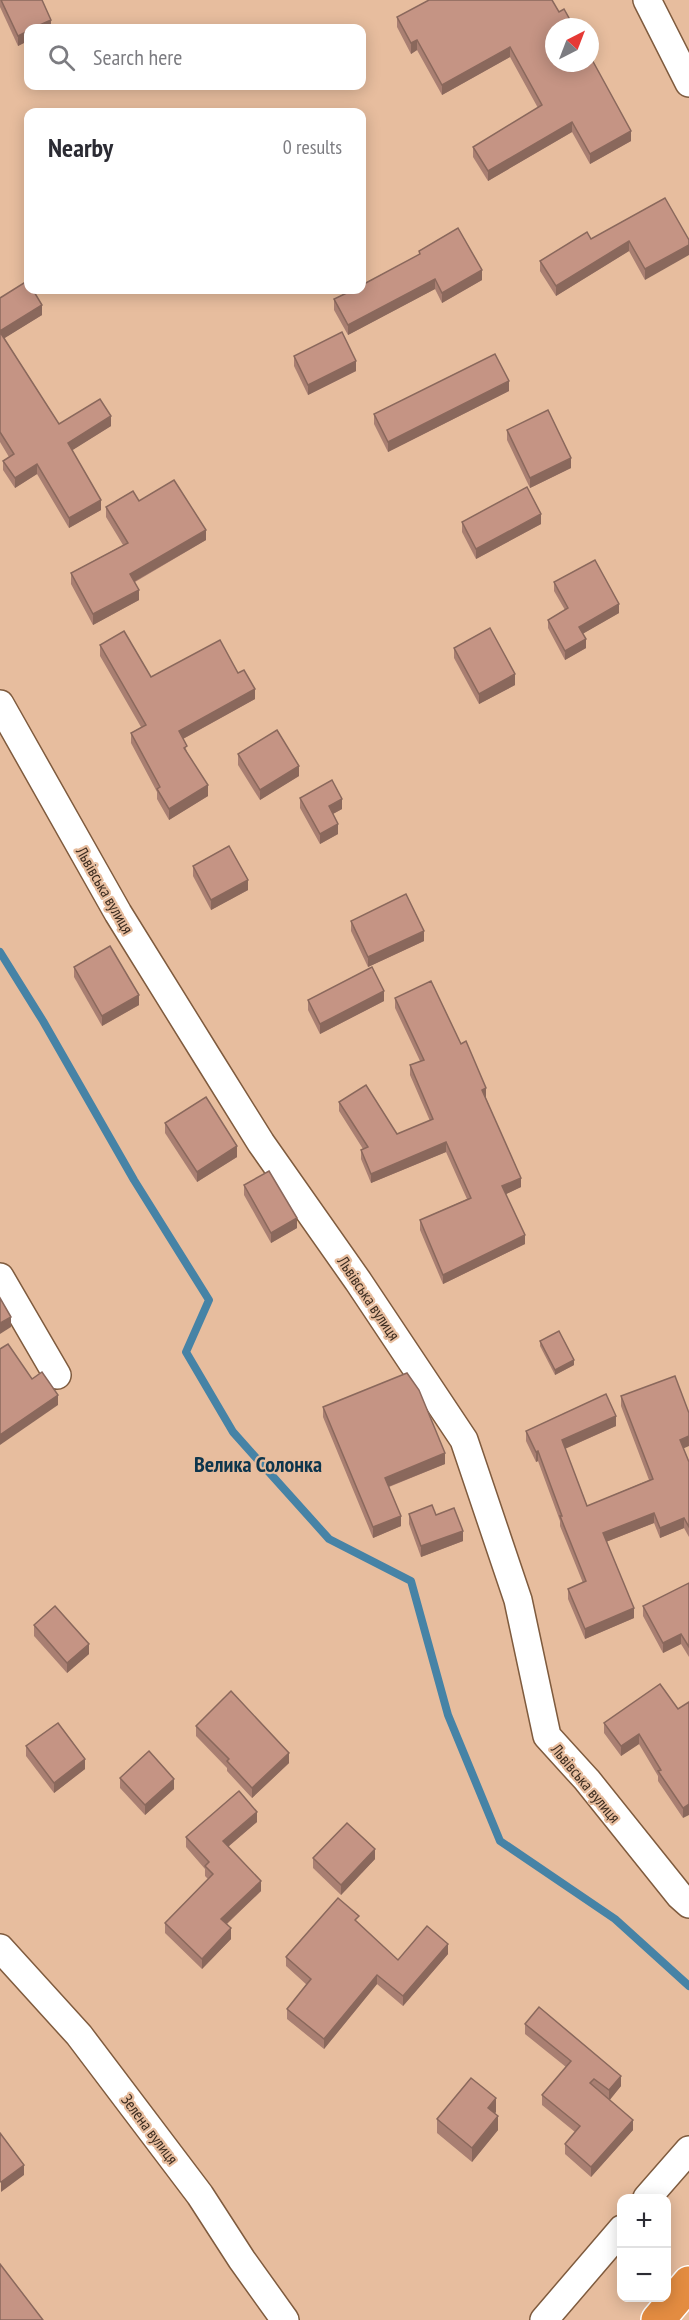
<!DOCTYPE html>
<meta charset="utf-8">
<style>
:root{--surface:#fff;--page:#f2f2f3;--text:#2b2b33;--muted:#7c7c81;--line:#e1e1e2}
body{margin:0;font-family:"PT Sans Narrow",sans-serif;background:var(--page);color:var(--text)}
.controls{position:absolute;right:18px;bottom:18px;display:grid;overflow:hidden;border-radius:12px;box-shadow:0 3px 15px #0003}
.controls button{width:54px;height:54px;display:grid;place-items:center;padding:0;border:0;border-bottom:2px solid var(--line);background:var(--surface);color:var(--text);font:30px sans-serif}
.compass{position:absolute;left:545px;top:18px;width:54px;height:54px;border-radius:50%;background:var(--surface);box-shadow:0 3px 15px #0003;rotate:42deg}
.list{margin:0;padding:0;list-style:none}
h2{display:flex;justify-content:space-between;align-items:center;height:78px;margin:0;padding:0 24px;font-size:26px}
h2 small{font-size:20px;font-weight:400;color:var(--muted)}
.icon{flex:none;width:33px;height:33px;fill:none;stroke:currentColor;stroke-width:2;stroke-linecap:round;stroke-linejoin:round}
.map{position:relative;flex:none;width:689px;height:2320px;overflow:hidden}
.search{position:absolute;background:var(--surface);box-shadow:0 3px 15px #0003;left:24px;top:24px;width:342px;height:66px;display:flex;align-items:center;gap:15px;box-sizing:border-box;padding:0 21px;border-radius:12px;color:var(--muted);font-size:22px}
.panel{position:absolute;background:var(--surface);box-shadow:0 3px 15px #0003;left:24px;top:108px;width:342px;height:186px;border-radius:12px}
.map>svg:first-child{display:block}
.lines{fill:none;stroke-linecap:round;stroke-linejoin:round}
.stream{stroke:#4683a6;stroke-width:8}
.minor-casing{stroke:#7f5b3e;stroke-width:30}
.highway-casing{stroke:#fff;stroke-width:36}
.minor{stroke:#fff;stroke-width:27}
.highway{stroke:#e38c41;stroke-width:33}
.wall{fill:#a97f72}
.shaded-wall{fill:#8a685c}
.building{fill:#c59484;stroke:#8a685c;stroke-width:1.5}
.labels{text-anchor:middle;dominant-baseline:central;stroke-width:4.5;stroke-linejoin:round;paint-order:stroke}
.street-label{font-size:16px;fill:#3c2c20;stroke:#e7bd9e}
.district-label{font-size:22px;font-weight:bold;fill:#0d354c;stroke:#e7bd9e}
</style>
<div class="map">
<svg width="689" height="2320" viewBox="0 0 689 2320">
<rect width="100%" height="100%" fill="#e7bd9e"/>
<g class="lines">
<polyline class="stream" points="0,952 43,1021 134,1180 209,1300 186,1352 233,1432 329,1539 411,1581 448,1715 500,1841 615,1919 689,1986"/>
<defs>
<g id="minor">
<polyline points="647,0 689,83"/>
<polyline points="0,704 118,913 208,1058 261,1143 358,1281 464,1440 518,1600 547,1736 587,1780 680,1896 689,1904"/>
<polyline points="0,1277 57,1375"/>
<polyline points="0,1948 79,2035 200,2195 242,2260 285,2320"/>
<polyline points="647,2198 689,2150"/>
<polyline points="544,2320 622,2229"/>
</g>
<polyline id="highway" points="658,2320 689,2283"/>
</defs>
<use href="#minor" class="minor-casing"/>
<use href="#highway" class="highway-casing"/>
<use href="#minor" class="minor"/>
<use href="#highway" class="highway"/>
</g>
<g class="wall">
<polygon points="0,0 42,0 51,28 18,46 0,7"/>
<polygon points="552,0 631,141 590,164 572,132 488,181 473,157 473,147 538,108 510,57 442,95 417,50 411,54 397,27 397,17"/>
<polygon points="665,198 645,280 629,251 556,296 540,271 540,261 591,239"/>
<polygon points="419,251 482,280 442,303 435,289 348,335 334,310 334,299 419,255"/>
<polygon points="0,298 42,315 4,338 59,424 111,426 72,450 101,510 69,528 37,474 15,488 3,470 3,461 9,457 0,442"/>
<polygon points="294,356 356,371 308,395 294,366"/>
<polygon points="509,391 388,452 374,424 374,414"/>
<polygon points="507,430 571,468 530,488 507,440"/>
<polygon points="139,501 206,540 135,582 139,600 93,625 71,584 71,573 123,545 106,517 106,507"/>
<polygon points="462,522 541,524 476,559 462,532"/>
<polygon points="554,582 619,613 582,634 586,648 565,660 548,628 548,620 565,610 554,591"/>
<polygon points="100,645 151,677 238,673 255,699 183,739 187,752 208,796 169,820 157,799 157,792 131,743 131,733 141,727 100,656"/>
<polygon points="454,648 515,685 479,704 454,658"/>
<polygon points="238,754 299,776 260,800 238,765"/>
<polygon points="300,798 342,809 333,814 338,834 320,844 300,808"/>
<polygon points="193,866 248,890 211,910 193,876"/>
<polygon points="351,921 424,941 368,967 351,931"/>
<polygon points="74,967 139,1005 102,1026 74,977"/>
<polygon points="395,998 486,1098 521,1187 506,1194 525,1244 443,1284 420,1230 420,1220 467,1199 446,1152 371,1183 361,1159 361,1150 363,1149 339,1111 339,1102 397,1134 430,1121 410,1075 410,1065 420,1061 395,1008"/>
<polygon points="308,1000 384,1001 320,1034 308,1010"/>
<polygon points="165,1123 237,1157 197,1182 165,1133"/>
<polygon points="244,1185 297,1228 271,1243 244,1195"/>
<polygon points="540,1341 574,1365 555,1375 540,1346"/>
<polygon points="621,1396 683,1448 689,1462 689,1537 684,1528 660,1538 654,1523 606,1542 634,1618 585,1639 568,1599 568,1589 583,1583 560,1526 560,1521 538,1461 536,1462 526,1441 526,1431 616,1426 565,1449 587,1506 649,1480 621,1406"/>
<polygon points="323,1407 445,1464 389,1487 401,1526 373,1538 323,1417"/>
<polygon points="409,1514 436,1515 463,1541 421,1557 409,1524"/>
<polygon points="689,1583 689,1657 681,1644 663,1653 643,1616 643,1606"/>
<polygon points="34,1625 89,1654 67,1673 34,1636"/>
<polygon points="689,1702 683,1818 658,1781 658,1776 639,1744 621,1756 604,1733 604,1723 678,1709"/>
<polygon points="196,1726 289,1763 252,1798 227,1771 227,1768 196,1736"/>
<polygon points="26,1746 85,1769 54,1793 26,1756"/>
<polygon points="120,1778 174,1789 145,1815 120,1788"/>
<polygon points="257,1822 228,1847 261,1891 227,1924 231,1939 202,1969 165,1933 165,1923 208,1879 205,1876 205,1869 186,1847 186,1837"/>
<polygon points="313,1858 375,1859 341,1895 313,1868"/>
<polygon points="448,1954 403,2006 377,1984 324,2049 287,2019 287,2009 307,1985 286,1966 286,1957 398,1960"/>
<polygon points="525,2024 621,2086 609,2100 633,2130 591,2177 565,2154 565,2144 575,2132 542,2105 542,2095 566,2067 525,2034"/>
<polygon points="496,2112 495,2113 498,2130 472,2162 437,2133 437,2119"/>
</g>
<g class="shaded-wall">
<polygon points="51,20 51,28 33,28"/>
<polygon points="28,31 28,41 18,46 18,36"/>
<polygon points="417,40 417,50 411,54 411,43"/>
<polygon points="510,47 510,57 442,95 442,85"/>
<polygon points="572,122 572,132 488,181 488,171"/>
<polygon points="631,131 631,141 590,164 590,154"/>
<polygon points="629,241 629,251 556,296 556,286"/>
<polygon points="689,245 689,255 645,280 645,269"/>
<polygon points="482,270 482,280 442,303 442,293"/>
<polygon points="435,279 435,289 348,335 348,325"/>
<polygon points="42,305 42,315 0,341 0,331"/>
<polygon points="356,361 356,371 308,395 308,385"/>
<polygon points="509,381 509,391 388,452 388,442"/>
<polygon points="111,416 111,426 68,453 68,443"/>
<polygon points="571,458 571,468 530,488 530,478"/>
<polygon points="37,464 37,474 15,488 15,478"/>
<polygon points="101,500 101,510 69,528 69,518"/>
<polygon points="541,514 541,524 476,559 476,549"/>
<polygon points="206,530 206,540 130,584 130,574"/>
<polygon points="139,590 139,600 93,625 93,614"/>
<polygon points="619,604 619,613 579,636 579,627"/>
<polygon points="586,639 586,648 565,660 565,651"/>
<polygon points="515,674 515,685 479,704 479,694"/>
<polygon points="255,689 255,699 179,741 179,731"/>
<polygon points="299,766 299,776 260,800 260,790"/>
<polygon points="208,785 208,796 169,820 169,809"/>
<polygon points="342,799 342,809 329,816 329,806"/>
<polygon points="338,824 338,834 320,844 320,834"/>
<polygon points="248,880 248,890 211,910 211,900"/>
<polygon points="424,931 424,941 368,967 368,957"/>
<polygon points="384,991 384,1001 320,1034 320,1024"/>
<polygon points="139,995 139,1005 102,1026 102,1016"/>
<polygon points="486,1088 486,1098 482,1100 482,1090"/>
<polygon points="446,1142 446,1152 371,1183 371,1174"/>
<polygon points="237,1146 237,1157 197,1182 197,1172"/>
<polygon points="521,1178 521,1187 502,1196 502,1186"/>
<polygon points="297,1218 297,1228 271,1243 271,1233"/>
<polygon points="525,1235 525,1244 443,1284 443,1275"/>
<polygon points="11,1317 11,1327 0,1334 0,1323"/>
<polygon points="574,1360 574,1365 555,1375 555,1370"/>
<polygon points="58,1395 58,1405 0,1445 0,1435"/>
<polygon points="616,1416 616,1426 562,1450 562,1440"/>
<polygon points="689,1436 689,1446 680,1450 680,1440"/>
<polygon points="538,1451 538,1461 536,1462 536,1452"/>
<polygon points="445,1453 445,1464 385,1488 385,1478"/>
<polygon points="654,1513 654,1523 603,1543 603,1533"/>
<polygon points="401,1516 401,1526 373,1538 373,1527"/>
<polygon points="684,1518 684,1528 660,1538 660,1528"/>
<polygon points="463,1531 463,1541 421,1557 421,1546"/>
<polygon points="634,1608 634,1618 585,1639 585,1629"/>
<polygon points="681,1634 681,1644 663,1653 663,1643"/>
<polygon points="89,1644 89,1654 67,1673 67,1663"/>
<polygon points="639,1734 639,1744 621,1756 621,1746"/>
<polygon points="289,1753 289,1763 252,1798 252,1788"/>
<polygon points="85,1759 85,1769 54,1793 54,1783"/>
<polygon points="174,1779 174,1789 145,1815 145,1805"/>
<polygon points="689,1804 689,1815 683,1818 683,1808"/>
<polygon points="257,1812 257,1822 223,1851 223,1841"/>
<polygon points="375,1849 375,1859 341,1895 341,1885"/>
<polygon points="261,1881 261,1891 221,1929 221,1919"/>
<polygon points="231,1928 231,1939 202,1969 202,1959"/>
<polygon points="448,1944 448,1954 403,2006 403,1996"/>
<polygon points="377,1975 377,1984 324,2049 324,2039"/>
<polygon points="621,2076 621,2086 609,2101 609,2090"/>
<polygon points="496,2098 496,2112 488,2122 488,2108"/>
<polygon points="498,2116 498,2130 472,2162 472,2148"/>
<polygon points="633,2120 633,2130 591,2177 591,2167"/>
<polygon points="24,2165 24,2175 1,2192 1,2182"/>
</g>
<g class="building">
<polygon points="1,0 42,0 51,20 33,28 28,28 28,31 18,36"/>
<polygon points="429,0 552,0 559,12 564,9 574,27 554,27 554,63 590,63 590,56 631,131 590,154 572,122 488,171 473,147 542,105 510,47 442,85 417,40 411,43 397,17"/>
<polygon points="665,198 689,240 689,245 645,269 629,241 556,286 540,261 587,232 591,239"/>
<polygon points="458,228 482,270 442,293 435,279 348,325 334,299 353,290 362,290 362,285 420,254 419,251"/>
<polygon points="27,281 28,283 28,290 33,290 42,305 0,331 0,298"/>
<polygon points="0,332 59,424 100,399 111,416 68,443 101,500 69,518 37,464 15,478 3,461 14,454 0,432"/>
<polygon points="342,332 356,361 308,385 294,356"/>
<polygon points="495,354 509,381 388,442 374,414"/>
<polygon points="548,410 571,458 530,478 507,430"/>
<polygon points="174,480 206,530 130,574 139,590 93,614 71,573 128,543 106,507 133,491 139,501"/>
<polygon points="527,487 541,514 476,549 462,522"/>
<polygon points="595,560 619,604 579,627 586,639 565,651 548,620 568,608 554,582"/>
<polygon points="490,628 515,674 479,694 454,648"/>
<polygon points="124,631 151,677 220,640 238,673 244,670 255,689 179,731 187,746 184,748 208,785 169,809 157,789 160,787 131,733 146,725 100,645"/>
<polygon points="277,730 299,766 260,790 238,754"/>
<polygon points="332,780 342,799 329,806 338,824 320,834 300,798"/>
<polygon points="229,846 248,880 211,900 193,866"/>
<polygon points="406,894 424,931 368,957 351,921"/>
<polygon points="110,946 139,995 102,1016 74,967"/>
<polygon points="372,967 384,991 320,1024 308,1000"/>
<polygon points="431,981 461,1044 466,1041 486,1088 482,1090 521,1178 502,1186 525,1235 443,1275 420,1220 471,1198 446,1142 371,1174 361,1150 368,1147 339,1102 366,1085 397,1134 433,1119 410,1065 424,1060 395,998"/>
<polygon points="206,1097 237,1146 197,1172 165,1123"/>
<polygon points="269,1171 297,1218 271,1233 244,1185"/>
<polygon points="0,1298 11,1317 0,1323"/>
<polygon points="559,1331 574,1360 555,1370 540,1341"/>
<polygon points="8,1344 32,1379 42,1372 58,1395 0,1435 0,1349"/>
<polygon points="407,1373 419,1390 445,1453 385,1478 401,1516 373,1527 323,1407"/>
<polygon points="675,1376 689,1413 689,1436 680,1440 689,1462 689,1527 684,1518 660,1528 654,1513 603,1533 634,1608 585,1629 568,1589 586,1581 560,1516 562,1516 538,1451 536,1452 526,1431 606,1394 616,1416 562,1440 587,1506 653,1479 621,1396"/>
<polygon points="432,1505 436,1515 454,1508 463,1531 421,1546 409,1514"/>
<polygon points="689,1583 689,1647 681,1634 663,1643 643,1606"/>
<polygon points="55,1606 89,1644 67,1663 34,1625"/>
<polygon points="660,1684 678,1709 689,1702 689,1804 683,1808 658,1771 661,1770 639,1734 621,1746 604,1723"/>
<polygon points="231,1691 289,1753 252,1788 227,1761 229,1759 196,1726"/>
<polygon points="58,1723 85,1759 54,1783 26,1746"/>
<polygon points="149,1751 174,1779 145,1805 120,1778"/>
<polygon points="239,1791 257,1812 223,1841 261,1881 221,1919 231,1928 202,1959 165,1923 213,1874 205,1866 209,1862 186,1837"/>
<polygon points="347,1823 375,1849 341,1885 313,1858"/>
<polygon points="338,1898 359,1916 355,1920 398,1960 427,1926 448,1944 403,1996 377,1975 324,2039 287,2009 311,1979 286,1957"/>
<polygon points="539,2007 621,2076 609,2090 594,2079 590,2083 633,2120 591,2167 565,2144 580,2126 542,2095 571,2061 525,2024"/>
<polygon points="471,2078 496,2098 488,2108 498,2116 472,2148 437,2119"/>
<polygon points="0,2133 24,2165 1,2182 0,2181"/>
<polygon points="0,2264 43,2320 0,2320"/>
</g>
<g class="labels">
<g class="street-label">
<text transform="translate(105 890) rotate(60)">Львівська вулиця</text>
<text transform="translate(369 1298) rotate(56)">Львівська вулиця</text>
<text transform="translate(586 1783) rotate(50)">Львівська вулиця</text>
<text transform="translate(150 2129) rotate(53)">Зелена вулиця</text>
</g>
<g class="district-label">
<text x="258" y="1464">Велика Солонка</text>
</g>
</g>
</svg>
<div class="controls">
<button>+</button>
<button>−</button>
</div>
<svg class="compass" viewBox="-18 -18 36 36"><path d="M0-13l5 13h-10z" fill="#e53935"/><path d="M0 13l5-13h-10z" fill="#7c7c81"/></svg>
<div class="search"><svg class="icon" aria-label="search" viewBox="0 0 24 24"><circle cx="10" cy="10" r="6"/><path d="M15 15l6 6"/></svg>Search here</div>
<section class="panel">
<h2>Nearby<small>0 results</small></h2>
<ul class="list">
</ul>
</section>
</div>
